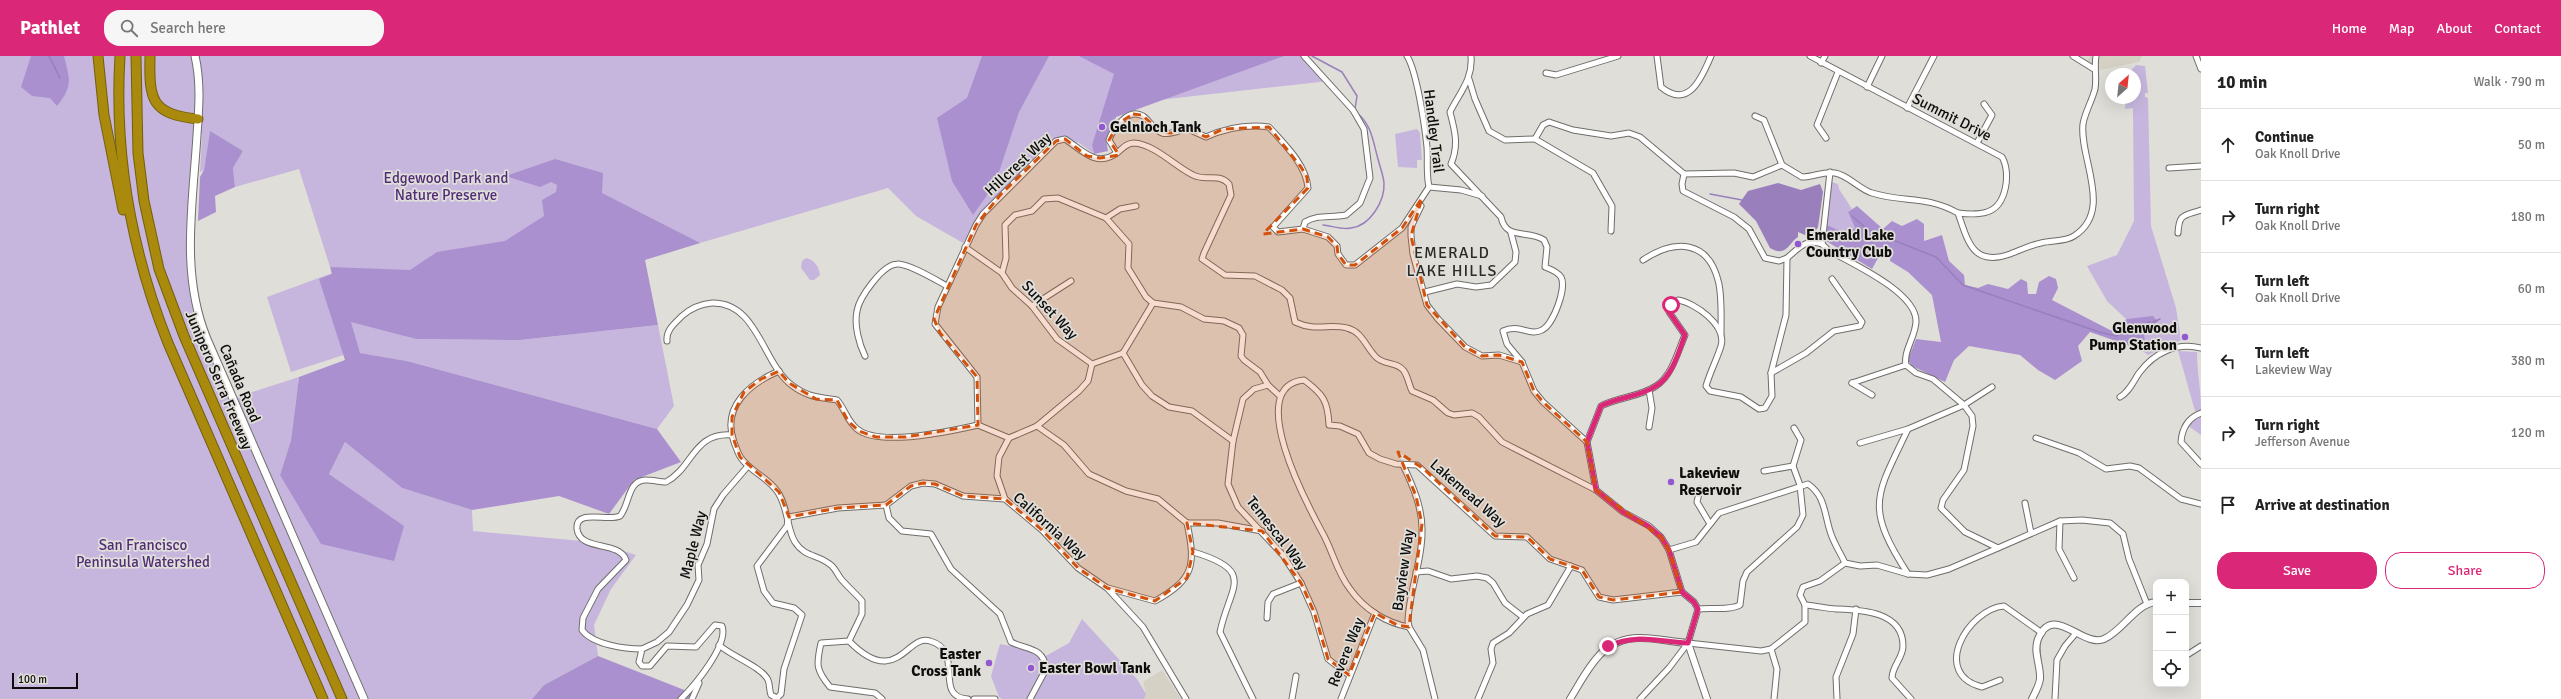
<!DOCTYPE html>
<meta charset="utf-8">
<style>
:root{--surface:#fff;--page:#f6f6f6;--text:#222;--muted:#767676;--line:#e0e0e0;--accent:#db2777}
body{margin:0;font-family:Signika,sans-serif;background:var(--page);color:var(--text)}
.controls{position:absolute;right:12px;bottom:12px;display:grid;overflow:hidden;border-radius:8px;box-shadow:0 4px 16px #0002}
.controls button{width:36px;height:36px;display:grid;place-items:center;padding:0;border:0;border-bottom:1px solid var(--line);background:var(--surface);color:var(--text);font:20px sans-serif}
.compass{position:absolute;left:2105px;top:12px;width:36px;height:36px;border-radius:50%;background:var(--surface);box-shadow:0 4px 16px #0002;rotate:27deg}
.scale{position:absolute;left:12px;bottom:10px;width:66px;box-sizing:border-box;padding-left:4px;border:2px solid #0e0d0c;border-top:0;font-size:11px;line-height:14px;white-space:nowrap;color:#0e0d0c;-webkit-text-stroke:3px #e0ded9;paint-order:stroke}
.stop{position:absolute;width:12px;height:12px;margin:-9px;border:3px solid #db2777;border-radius:50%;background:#fff}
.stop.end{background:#db2777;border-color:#fff;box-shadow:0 1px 4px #0008}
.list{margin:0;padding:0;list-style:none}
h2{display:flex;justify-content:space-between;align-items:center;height:52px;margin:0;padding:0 16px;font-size:17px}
h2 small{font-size:13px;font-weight:400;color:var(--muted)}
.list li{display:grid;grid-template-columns:26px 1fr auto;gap:12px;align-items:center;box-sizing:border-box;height:72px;padding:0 16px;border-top:1px solid var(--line)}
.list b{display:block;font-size:15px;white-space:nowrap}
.list p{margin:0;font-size:13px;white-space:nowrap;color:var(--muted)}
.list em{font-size:13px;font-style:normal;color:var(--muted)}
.actions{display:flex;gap:8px;padding:12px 16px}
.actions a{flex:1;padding:9px 0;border:1px solid var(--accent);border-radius:16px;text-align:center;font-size:14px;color:var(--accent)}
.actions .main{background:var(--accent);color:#fff}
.icon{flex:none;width:22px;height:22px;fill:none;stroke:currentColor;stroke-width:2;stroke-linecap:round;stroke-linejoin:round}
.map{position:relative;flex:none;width:2201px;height:643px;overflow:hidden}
header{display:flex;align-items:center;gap:24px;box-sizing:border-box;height:56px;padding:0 20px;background:var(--accent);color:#fff}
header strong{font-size:19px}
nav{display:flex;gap:22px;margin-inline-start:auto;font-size:14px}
.search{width:280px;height:36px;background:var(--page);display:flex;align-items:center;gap:10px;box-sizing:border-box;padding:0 14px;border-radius:16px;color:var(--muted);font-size:15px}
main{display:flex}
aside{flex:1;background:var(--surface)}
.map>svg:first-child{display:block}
.built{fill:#d5d1c5}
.green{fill:#c6b6dd}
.forest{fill:#aa90ce}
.water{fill:#997fbc}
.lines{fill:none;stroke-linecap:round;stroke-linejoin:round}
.stream{stroke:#997fbc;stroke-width:1.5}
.minor-casing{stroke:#706e6a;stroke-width:7}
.tertiary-casing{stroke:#706e6a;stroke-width:8}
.secondary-casing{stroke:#706e6a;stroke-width:9}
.motorway-casing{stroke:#735e0d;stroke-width:11}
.minor{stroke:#fff;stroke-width:5}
.tertiary{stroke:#fff;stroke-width:6}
.secondary{stroke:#fff;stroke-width:7}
.motorway{stroke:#aa8a0d;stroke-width:9}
.route{stroke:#db2777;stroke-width:5}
.marked{fill:#d2510c;fill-opacity:0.2;stroke:#d2510c;stroke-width:3;stroke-dasharray:8 5;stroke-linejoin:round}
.poi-dot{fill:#9158d0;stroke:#e0ded9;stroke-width:1.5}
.labels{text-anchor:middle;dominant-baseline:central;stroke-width:3.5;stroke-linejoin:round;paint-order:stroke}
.street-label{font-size:15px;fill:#0e0d0c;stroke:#e0ded9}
.poi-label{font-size:15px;font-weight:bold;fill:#0e0d0c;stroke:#e0ded9;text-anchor:start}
.park-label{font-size:15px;fill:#512d77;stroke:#e0ded9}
.neighbourhood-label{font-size:16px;letter-spacing:1px;fill:#2c2b27;stroke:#e0ded9}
</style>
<header>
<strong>Pathlet</strong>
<div class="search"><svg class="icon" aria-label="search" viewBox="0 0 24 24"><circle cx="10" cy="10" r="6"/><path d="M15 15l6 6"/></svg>Search here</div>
<nav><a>Home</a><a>Map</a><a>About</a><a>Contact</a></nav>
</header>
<main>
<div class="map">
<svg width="2201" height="643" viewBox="0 0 2201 643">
<rect width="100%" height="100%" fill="#e0ded9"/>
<g class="built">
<polygon points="2090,0 2142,0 2139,6 2100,14 2087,5"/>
<polygon points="1162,614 1181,643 1144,643 1146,638 1143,626"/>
</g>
<g class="green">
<polygon points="0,0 1304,0 1329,25 1105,50 1092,89 1094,98 1078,86 1075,89 1065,83 1056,85 983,158 963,187 916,160 888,132 645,203 405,280 416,283 520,284 658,269 674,350 657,373 407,305 360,297 359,294 291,316 267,241 335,216 334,211 330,211 299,113 235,131 233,112 243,95 210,76 204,114 200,116 202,78 197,79 190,193 197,254 364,643 0,643"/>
<polygon points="2136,9 2145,10 2148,37 2145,37 2145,41 2148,42 2151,170 2176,252 2181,284 2148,299 2137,291 2119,286 2116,274 2126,263 2107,245 2087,210 2117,199 2134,165 2133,52 2125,53 2126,42 2135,42 2135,18 2128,18"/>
<polygon points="1417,73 1420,77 1422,104 1417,104 1417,112 1398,111 1395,78"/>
<polygon points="1832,126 1838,128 1839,133 1852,153 1848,156 1855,172 1843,176 1827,169"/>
<path d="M806 202C814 203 819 211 820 219L814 224H810L801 212 802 205Z"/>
<path d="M2178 295 2197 296C2197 316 2201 334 2201 354L2195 355Z"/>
<polygon points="299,321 291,384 280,419 403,470 329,418 345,386 402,432 472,454 473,475 593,486 636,499 611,533 594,569 598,600 544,629 532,643 368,643 237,341"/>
<polygon points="2201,359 2201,379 2187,369"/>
<polygon points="1082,563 1137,623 1146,638 1144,643 1002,643 999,641 991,620 1000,588 1031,594 1042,602 1069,587"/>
</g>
<g class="forest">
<path d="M31 0H64C70 24 73 30 57 50L50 42 32 40 21 31Z"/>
<polygon points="982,0 1049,0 1019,56 995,128 973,159 952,125 937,62 967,42"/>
<polygon points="1079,0 1284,0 1116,61 1106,83 1108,95 1094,98 1092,89 1114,18"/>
<polygon points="210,75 243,95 233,112 235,131 215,140 216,156 198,165 200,121 204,114"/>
<polygon points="555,103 603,117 602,137 700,187 645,204 658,269 520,284 416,283 351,266 360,297 407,305 657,373 681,406 634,424 609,458 559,440 472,454 402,432 345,386 329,418 404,470 394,505 321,488 280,419 291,384 299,321 345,304 319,223 332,218 330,211 410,214 437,196 505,185 544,160 542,144 556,136 557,129 551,126 540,131 506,120"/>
<polygon points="1857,150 1883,173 1892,165 1902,170 1917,163 1924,168 1924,185 1942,179 1949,205 1964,219 1965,229 1978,232 1988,228 2008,233 2021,223 2027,226 2028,238 2036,238 2039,226 2049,220 2056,223 2058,232 2052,244 2110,274 2116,274 2127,263 2153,260 2158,266 2147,271 2144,276 2145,287 2139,293 2090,276 2078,290 2082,305 2055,324 2038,314 2020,299 1969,290 1954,304 1945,326 1912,310 1908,304 1916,283 1941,286 1932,239 1908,216 1890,205 1891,196 1882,195 1872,213 1826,185 1827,169 1843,176 1855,172 1848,156"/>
<polygon points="598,600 692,637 688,643 532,643 544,629"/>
</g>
<path class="water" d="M1778 127 1801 134 1820 128 1823 136 1818 171 1815 176 1805 179 1798 176V181C1789 186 1787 202 1770 192L1756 165 1739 148 1748 135Z"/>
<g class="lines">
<g class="stream">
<polyline points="49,0 60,22"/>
<polyline points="1312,0 1342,16 1357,40 1355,53"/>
<polyline points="1710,138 1742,144"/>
<polyline points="1852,160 1868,174 1936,201 1963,229 2099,276 2116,280 2126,275 2140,276 2144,270"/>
<path d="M1323 169C1332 170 1343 174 1351 172 1370 170 1385 145 1384 127 1383 118 1380 111 1378 103 1373 86 1372 69 1357 57"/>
<polyline points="2153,266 2160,263"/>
<polyline points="2147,267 2150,266"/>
</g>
<defs>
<g id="minor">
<path d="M1407 0C1417 16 1425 71 1427 91 1428 104 1426 117 1429 131"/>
<path d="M1471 0C1473 23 1460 36 1450 56 1455 75 1459 89 1451 108L1501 161C1506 185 1528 173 1544 184L1547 191 1545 211C1550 213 1558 216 1561 221 1567 232 1553 269 1542 274 1529 281 1520 267 1503 275L1507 288 1522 306 1534 335 1543 346 1587 386 1596 434 1623 456 1649 470 1661 481 1669 494 1682 536 1694 546 1698 553 1688 587 1669 612 1640 643"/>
<path d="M1657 0 1661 31C1689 54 1702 21 1711 0"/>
<path d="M1810 0 2002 101C2011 116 2007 150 1987 156 1978 159 1967 158 1958 157"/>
<polyline points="2073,0 2094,13"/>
<polyline points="2196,0 2201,13"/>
<polyline points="1821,7 1825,0"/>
<polyline points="1546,17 1556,19 1618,0"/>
<polyline points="1469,23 1475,43 1489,75 1505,84 1535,83"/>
<polyline points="1867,31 1882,0"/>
<polyline points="1907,52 1934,0"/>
<polyline points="1755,60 1764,64 1782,109"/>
<polyline points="1826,82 1817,69 1838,16"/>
<polyline points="1977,87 1992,59 1984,48"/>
<path d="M1117 97 1109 84C1113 73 1128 51 1143 60 1149 64 1154 74 1162 77 1170 79 1179 75 1186 72L1206 81C1226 72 1247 68 1269 71 1284 88 1306 108 1308 132L1273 171 1278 176 1303 173 1328 181 1337 190 1338 198 1346 209H1355L1402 172 1429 131 1461 134 1482 140"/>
<polyline points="2169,112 2201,110"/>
<polyline points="1421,150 1411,171 1411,180 1413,198 1427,249 1438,263 1465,291 1482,300 1499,299 1522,306"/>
<polyline points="1106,162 1120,153 1136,150"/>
<path d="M1303 173 1305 166C1318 158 1331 162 1346 159L1360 147 1370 122 1364 73 1353 54 1304 0"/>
<polyline points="1611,175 1612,150 1593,117 1535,83 1543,69 1549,66 1573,74 1611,80 1629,77 1640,81 1684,118"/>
<path d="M2178 177C2179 157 2184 160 2201 154"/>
<path d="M1822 188 1828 194C1851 207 1916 236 1916 265 1916 280 1903 295 1906 309L1916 317 1933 323 1964 349 1972 360 1973 370 1964 414 1943 444 1941 452 1965 476 1998 492 2060 465 2082 464 2110 467 2123 478 2129 503 2147 548"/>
<polyline points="965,191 1002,217 1012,232 1032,250 1057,283 1092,308"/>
<path d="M1787 202 1779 205 1765 202 1749 173 1734 161 1683 135 1682 128 1684 118 1734 117 1753 121 1782 109 1802 121C1814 121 1823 115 1835 117 1848 119 1859 133 1872 137 1905 147 1925 139 1958 157 1968 186 1973 211 2010 198 2020 194 2031 189 2041 187 2052 184 2065 186 2074 180 2114 155 2079 102 2083 68 2085 56 2092 45 2095 33 2097 23 2094 11 2096 0"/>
<path d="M1643 204C1675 183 1709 183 1719 228 1722 244 1721 261 1721 277"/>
<polyline points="1002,217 1006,202 1005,169 1015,159 1032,155 1044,143 1058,142 1106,162 1129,188 1128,212 1146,241 1153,247 1181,251 1204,263 1224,265 1239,272 1243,279 1241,300 1244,304 1260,316 1268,329 1280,340"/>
<polyline points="1425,236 1457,228 1476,231 1491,229 1515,206 1516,196 1511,177"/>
<polyline points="1032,250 1071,225"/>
<path d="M667 285C666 274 674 268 682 260 691 252 700 248 712 247 756 246 762 303 789 327 806 341 817 341 837 344 845 353 847 365 857 373 879 391 952 375 978 369"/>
<polyline points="1123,297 1142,329 1152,340 1169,351 1192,355 1233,385"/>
<path d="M865 300C859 288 854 269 857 255 859 242 882 209 897 208 908 207 936 224 947 230"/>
<polyline points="1092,308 1123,297 1153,247"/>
<path d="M779 315C751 327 721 350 734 386 736 391 738 398 741 402 751 416 767 421 777 435 788 450 787 474 795 486 805 502 819 498 832 510 836 514 838 519 841 523 847 530 855 537 862 545V558L849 585 821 587C816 609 816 614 830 631L875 637 882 643"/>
<polyline points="1771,317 1806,297 1834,275 1860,270 1862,266 1832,223"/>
<polyline points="1852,327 1906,309"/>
<polyline points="1852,327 1872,339"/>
<polyline points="1268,329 1254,333 1243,343 1233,385 1228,428 1238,451 1283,499 1301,527 1314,556 1328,603 1349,619"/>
<polyline points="1649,334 1652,352 1649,371"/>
<path d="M2120 341C2129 336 2133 326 2139 317 2154 297 2176 286 2201 292"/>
<path d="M2201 357C2188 362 2182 372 2181 386L2201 408"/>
<polyline points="1037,370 1064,389 1089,418 1126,435 1158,443 1187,467"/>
<path d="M1009 382 978 369 977 321 935 268 938 251 976 169 983 158 1056 85 1065 83C1082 94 1097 113 1118 96 1123 92 1127 87 1134 87 1154 88 1176 111 1193 119 1206 126 1218 116 1229 128L1231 139 1204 197 1202 203 1225 219 1255 220 1282 234 1290 242 1295 266C1316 276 1330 267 1347 272 1363 276 1366 292 1377 302 1385 309 1398 306 1404 315 1408 321 1409 329 1412 335L1433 344 1448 357 1454 359 1472 357 1479 361 1502 386 1596 434"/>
<polyline points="2036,382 2079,397 2106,413 2130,410 2139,412 2181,443 2201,448"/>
<path d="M1587 386 1601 350C1618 341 1640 341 1656 330 1672 320 1678 295 1685 279L1669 256 1671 249 1678 244C1695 247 1727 269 1721 290 1717 303 1710 316 1706 330L1710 335 1741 341 1759 353 1765 352 1772 340 1771 317 1786 259 1787 202C1799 192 1806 182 1822 188L1830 116"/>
<polyline points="1860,387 1908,373"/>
<path d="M1403 409C1413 430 1423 453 1422 477 1422 506 1409 535 1408 565L1409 571 1423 594 1435 643"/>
<polyline points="1764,415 1793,410"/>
<polyline points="1700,433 1697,446 1710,468"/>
<polyline points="1005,443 997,420 999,401 1009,382 1037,370 1079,335 1088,325 1092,308"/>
<polyline points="2025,447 2031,477"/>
<polyline points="789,461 838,452 886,449"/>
<polyline points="2060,465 2059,493 2074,522"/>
<polyline points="1187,467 1218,467 1262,475"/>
<path d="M1669 494 1696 486 1719 457 1808 428C1825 440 1824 456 1830 475 1833 486 1840 496 1845 507L1860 510 1877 509 1908 518 1927 519 1949 513 1998 492"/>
<path d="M1193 496C1258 515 1229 531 1220 576L1253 643"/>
<polyline points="1416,516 1428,515 1451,523 1477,520 1487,522 1493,527 1505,547 1523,561"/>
<path d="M1908 518C1864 450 1876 440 1908 373L1964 349 1992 331"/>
<path d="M1108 532 1155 545C1194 523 1196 510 1187 467"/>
<path d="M1805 549C1816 550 1826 552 1836 553 1861 554 1903 555 1903 590 1903 602 1892 610 1892 622L1911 643"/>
<path d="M1698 553C1710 551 1729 555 1740 549L1743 525 1747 516 1797 471 1803 459 1800 429 1793 410 1801 384 1794 372"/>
<polyline points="1267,562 1268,546 1273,538 1301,527"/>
<path d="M1409 571C1386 567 1364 553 1350 533 1336 515 1333 495 1322 476 1308 450 1243 330 1304 324 1323 338 1328 345 1329 369L1340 370 1358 378 1369 397 1380 403 1396 408 1417 409 1495 480 1527 481 1550 503 1582 514 1599 541 1613 544 1682 536"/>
<path d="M849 585C897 634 907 577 930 585 966 595 932 641 968 643"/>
<polyline points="1688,587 1761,595 1771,593 1805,566 1805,549 1800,539 1803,531 1820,525 1845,507"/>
<path d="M719 589C731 600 762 611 768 624 770 628 769 634 771 639L777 642 781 638 784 613 802 559 794 552 773 547 764 535 757 510 787 470 788 464"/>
<path d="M642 593C626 593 593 589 582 574L583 562 598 533 626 504C619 484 580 496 577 473 575 452 608 466 620 460 630 449 627 423 647 424 653 424 660 426 666 426 693 412 693 376 732 379"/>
<polyline points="1771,593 1777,613 1774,643"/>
<polyline points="2187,599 2201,590"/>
<path d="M2000 624 1982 631C1930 618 1968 553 2004 550L2042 577"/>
<path d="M681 643C694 630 729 589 722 570L715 569 696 591 667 590 650 610H642L639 606 642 593 657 586 669 576 687 549 699 524 698 509 707 488 714 453 723 439 748 410"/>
<polyline points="692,643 699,627"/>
<polyline points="974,643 995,643"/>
<path d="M1030 643 1046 613C1044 591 1027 594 1011 586L1000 558 951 513 931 478 902 475 889 462 886 449 911 430 923 427 935 428 963 440 1005 443 1042 474 1078 512 1107 532 1143 571 1186 643"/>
<polyline points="1292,643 1296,620"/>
<polyline points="1341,643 1375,557"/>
<polyline points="1478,643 1493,607 1491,593 1493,587 1509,577 1527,558 1548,549 1571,510"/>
<polyline points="1837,643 1836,621 1853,578 1856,553"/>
<polyline points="2055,643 2057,604 2065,590 2076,577"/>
</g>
<g id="tertiary">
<polyline points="2186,547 2201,547"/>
<path d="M1570 643C1588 614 1602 580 1642 582 1657 582 1672 586 1688 587L1707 643"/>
<path d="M2032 643C2035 637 2039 630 2040 623 2041 610 2033 596 2038 583 2053 546 2082 592 2104 583 2123 575 2135 548 2156 546"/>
</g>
<path id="secondary" d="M195 0C201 26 199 52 197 79 193 147 180 218 207 283L364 643"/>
<g id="motorway">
<polyline points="98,0 104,59 123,154"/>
<path d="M120 0C114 99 131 194 168 287L323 643"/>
<polyline points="136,0 138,97 144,145 159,213 184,280 342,643"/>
<path d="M150 0C149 44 151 58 198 63"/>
</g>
</defs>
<use href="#minor" class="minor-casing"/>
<use href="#tertiary" class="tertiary-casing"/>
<use href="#secondary" class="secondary-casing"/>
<use href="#motorway" class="motorway-casing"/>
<use href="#minor" class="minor"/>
<use href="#tertiary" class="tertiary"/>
<use href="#secondary" class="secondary"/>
<use href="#motorway" class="motorway"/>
</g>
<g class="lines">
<path class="route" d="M1608 590C1639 577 1656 586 1688 587L1698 553 1694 546 1682 536 1669 494 1661 481 1648 470 1623 456 1596 434 1587 386 1601 350C1618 341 1640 341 1656 330 1672 321 1679 295 1685 279L1669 256 1671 249"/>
</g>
<path class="marked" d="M1133 58 1142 59 1161 76 1171 77 1186 72 1206 81 1223 73 1269 71 1301 111 1307 121 1308 132 1263 178 1303 173 1328 181 1337 190 1338 198 1346 209H1355L1402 172 1422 142 1411 180 1427 249 1465 291 1482 300 1499 299 1522 306 1534 335 1543 346 1587 386 1596 434 1661 481 1669 494 1682 536 1613 544 1599 541 1582 514 1550 503 1527 481 1495 480 1424 413 1398 396 1416 440 1422 468 1409 571 1397 569 1375 557 1349 619 1328 603 1314 556 1301 527 1262 475 1187 467 1193 496 1187 522 1155 545 1107 532 1078 512 1042 474 1005 443 963 440 935 428 923 427 911 430 886 449 838 452 789 461 779 436 740 401 732 379V361L744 336 761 323 779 315 789 327 816 343 837 344 848 365 859 375 876 381H905L978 369 977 321 940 277 934 263 976 169 1001 138 1056 85 1065 83 1087 100 1100 102 1119 99 1109 84 1119 67Z"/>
<g class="poi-dot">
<circle cx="1102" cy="71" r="4"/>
<circle cx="1798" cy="188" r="4"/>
<circle cx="2185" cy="281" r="4"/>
<circle cx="1671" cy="426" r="4"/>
<circle cx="989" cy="607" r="4"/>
<circle cx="1031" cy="612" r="4"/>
</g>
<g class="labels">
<g class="street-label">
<text transform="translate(1952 61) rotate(27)">Summit Drive</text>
<text transform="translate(1434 75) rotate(83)">Handley Trail</text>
<text transform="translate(1018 108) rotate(-43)">Hillcrest Way</text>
<text transform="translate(1050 254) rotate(47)">Sunset Way</text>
<text transform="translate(219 324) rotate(67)">Junipero Serra Freeway</text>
<text transform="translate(240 327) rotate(67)">Cañada Road</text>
<text transform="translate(1468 437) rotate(41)">Lakemead Way</text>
<text transform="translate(1050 470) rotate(42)">California Way</text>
<text transform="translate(1277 477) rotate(52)">Temescal Way</text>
<text transform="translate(693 489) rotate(-76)">Maple Way</text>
<text transform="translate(1403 514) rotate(-82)">Bayview Way</text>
<text transform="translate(1346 596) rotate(-68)">Revere Way</text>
</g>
<g class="poi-label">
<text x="1110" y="71">Gelnloch Tank</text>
<text x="1806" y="179">Emerald Lake<tspan x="1806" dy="17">Country Club</tspan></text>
<text x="2177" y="272" text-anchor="end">Glenwood<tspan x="2177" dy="17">Pump Station</tspan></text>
<text x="1679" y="417">Lakeview<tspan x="1679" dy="17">Reservoir</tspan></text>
<text x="981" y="598" text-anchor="end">Easter<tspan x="981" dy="17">Cross Tank</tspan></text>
<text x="1039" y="612">Easter Bowl Tank</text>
</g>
<g class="park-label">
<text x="446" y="122">Edgewood Park and<tspan x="446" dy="17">Nature Preserve</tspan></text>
<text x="143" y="489">San Francisco<tspan x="143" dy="17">Peninsula Watershed</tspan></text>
</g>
<g class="neighbourhood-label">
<text x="1452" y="197">EMERALD<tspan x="1452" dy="18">LAKE HILLS</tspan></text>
</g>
</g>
</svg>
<div class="controls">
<button>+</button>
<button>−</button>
<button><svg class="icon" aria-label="locate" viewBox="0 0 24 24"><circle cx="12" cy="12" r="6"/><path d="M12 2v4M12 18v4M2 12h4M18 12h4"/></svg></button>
</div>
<svg class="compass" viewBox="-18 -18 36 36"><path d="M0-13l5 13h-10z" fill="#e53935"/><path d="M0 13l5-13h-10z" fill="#767676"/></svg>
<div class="scale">100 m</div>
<div class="stop" style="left:1671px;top:249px"></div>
<div class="stop end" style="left:1608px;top:590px"></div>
</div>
<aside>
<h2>10 min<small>Walk · 790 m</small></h2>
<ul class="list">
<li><svg class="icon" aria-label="ahead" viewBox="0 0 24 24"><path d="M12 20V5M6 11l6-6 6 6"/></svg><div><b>Continue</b><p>Oak Knoll Drive</p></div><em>50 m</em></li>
<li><svg class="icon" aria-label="right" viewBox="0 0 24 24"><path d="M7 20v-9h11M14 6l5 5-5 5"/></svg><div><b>Turn right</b><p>Oak Knoll Drive</p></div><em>180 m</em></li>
<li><svg class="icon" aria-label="left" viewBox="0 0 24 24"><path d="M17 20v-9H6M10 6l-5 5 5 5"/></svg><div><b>Turn left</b><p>Oak Knoll Drive</p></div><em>60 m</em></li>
<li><svg class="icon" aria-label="left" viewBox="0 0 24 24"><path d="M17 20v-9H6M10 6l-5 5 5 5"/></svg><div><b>Turn left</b><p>Lakeview Way</p></div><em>380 m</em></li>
<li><svg class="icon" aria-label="right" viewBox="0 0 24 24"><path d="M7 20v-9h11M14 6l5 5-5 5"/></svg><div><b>Turn right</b><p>Jefferson Avenue</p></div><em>120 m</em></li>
<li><svg class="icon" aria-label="arrive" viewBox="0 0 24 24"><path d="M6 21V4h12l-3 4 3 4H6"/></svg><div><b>Arrive at destination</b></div></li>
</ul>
<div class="actions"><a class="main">Save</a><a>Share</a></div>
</aside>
</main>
